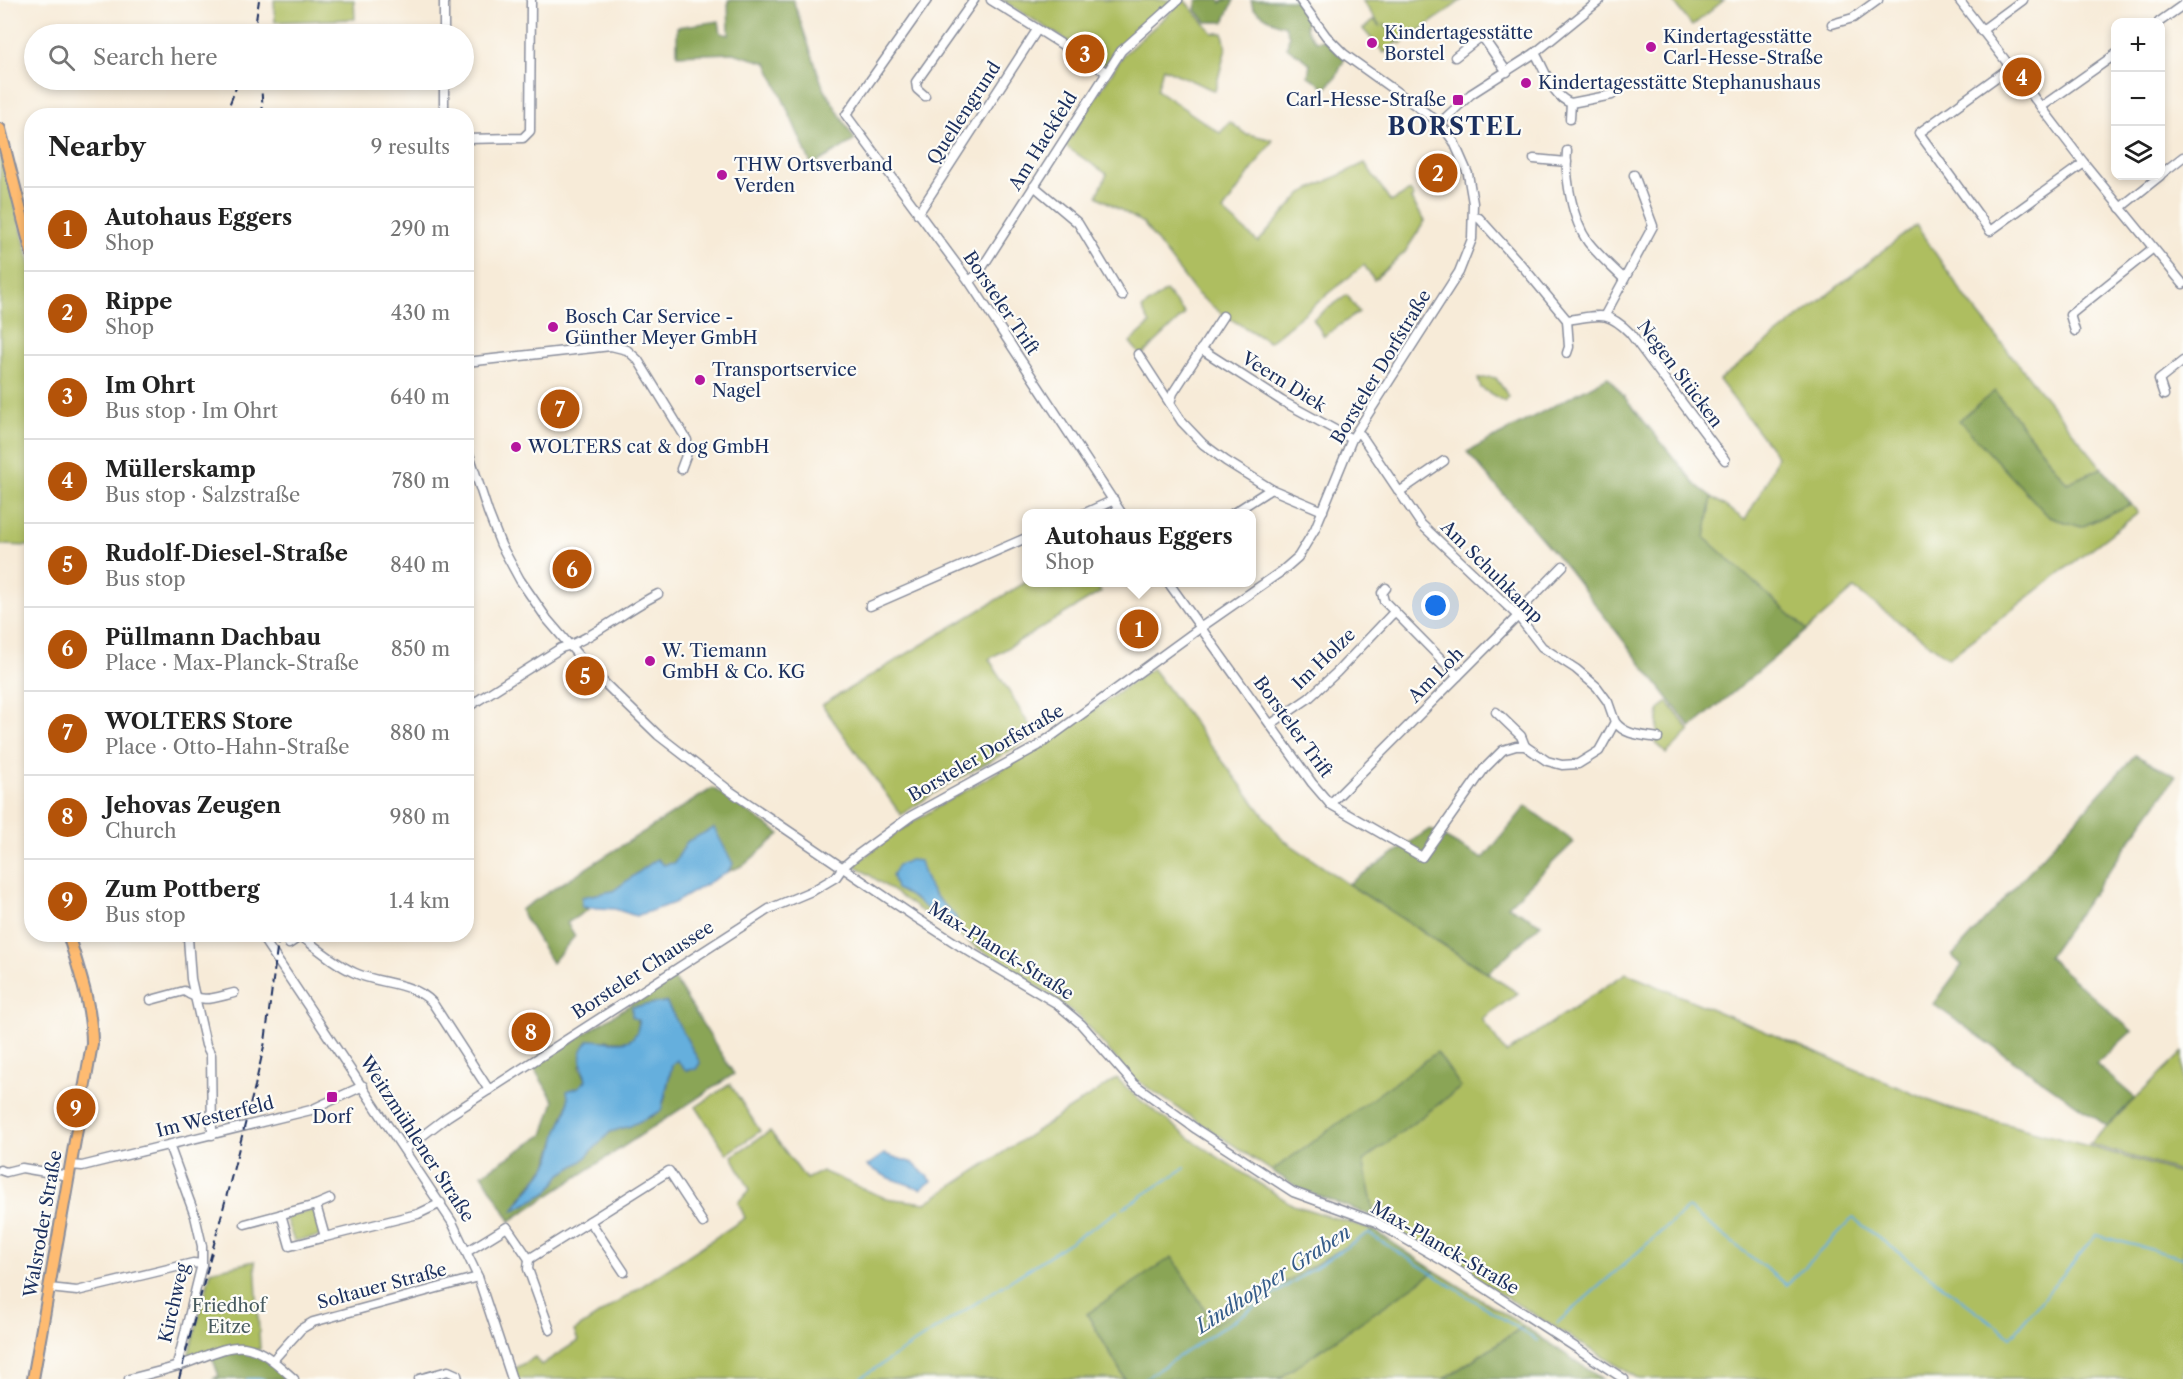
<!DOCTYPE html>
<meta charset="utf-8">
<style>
:root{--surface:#fff;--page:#f2f2f2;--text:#222;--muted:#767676;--line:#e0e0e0;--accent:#b45309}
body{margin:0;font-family:"Libre Caslon Text",serif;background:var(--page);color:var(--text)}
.controls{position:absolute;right:18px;top:18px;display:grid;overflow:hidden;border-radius:12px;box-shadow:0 3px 9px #0003}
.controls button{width:54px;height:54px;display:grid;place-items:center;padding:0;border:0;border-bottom:2px solid var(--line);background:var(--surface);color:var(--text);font:30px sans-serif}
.you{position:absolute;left:1436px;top:606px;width:21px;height:21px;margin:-15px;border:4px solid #fff;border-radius:50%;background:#1a73e8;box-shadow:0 0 0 9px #1a73e833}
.badge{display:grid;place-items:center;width:39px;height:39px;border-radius:50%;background:var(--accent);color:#fff;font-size:20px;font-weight:700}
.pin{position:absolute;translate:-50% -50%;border:3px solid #fff;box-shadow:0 2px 6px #0006}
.popup{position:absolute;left:1022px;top:509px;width:234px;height:78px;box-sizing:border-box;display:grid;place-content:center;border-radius:12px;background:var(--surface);filter:drop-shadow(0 2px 4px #0005);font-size:20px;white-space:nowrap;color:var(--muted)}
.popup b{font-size:22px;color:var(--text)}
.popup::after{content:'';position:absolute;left:50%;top:100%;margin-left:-12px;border:12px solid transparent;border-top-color:var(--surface)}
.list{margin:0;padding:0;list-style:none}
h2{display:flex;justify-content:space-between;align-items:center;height:78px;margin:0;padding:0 24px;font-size:26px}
h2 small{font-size:20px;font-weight:400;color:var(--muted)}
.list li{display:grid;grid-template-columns:39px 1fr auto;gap:18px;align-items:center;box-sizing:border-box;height:84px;padding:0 24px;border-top:2px solid var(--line)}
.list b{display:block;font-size:22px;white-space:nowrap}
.list p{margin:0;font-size:20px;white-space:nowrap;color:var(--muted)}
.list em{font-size:20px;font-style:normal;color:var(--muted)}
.icon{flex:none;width:33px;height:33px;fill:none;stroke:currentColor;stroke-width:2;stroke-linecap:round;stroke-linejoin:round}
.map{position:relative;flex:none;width:2183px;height:1379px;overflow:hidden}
.search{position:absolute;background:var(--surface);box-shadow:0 3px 9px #0003;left:24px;top:24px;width:450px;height:66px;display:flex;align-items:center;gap:15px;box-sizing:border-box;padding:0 21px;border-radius:33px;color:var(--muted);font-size:22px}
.panel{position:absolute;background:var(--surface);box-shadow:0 3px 9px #0003;left:24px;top:108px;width:450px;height:834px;border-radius:24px}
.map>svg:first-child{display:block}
.green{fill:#aebe61;stroke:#647660;stroke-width:1.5}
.forest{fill:#8aa557;stroke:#526a5a;stroke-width:1.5;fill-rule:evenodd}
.water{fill:#65afdd;stroke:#406f9e;stroke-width:1.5}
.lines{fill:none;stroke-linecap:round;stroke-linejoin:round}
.stream{stroke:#65afdd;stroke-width:2}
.minor-casing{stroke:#898d9b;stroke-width:11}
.major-casing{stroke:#898d9b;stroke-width:14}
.minor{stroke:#fff;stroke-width:8}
.major{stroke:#febb71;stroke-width:10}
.rail{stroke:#1b2f5e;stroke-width:2;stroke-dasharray:9 4.5;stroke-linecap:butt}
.poi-dot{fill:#b5179e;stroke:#fdfcf7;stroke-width:2}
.labels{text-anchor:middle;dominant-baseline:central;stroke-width:4.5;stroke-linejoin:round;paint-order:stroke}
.poi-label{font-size:18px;fill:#1b2f5e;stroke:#fdfcf7;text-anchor:start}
.street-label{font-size:18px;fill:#1b2f5e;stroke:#fdfcf7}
.park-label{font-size:18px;fill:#475a5f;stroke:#fdfcf7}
.water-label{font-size:20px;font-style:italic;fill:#355c8a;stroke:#fdfcf7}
.district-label{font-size:24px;font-weight:bold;letter-spacing:1.5px;fill:#1b2f5e;stroke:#fdfcf7}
</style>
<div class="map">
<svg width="2183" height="1379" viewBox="0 0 2183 1379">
<rect width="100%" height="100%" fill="#fdfcf7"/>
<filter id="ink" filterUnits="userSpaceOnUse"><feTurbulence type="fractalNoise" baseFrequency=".0167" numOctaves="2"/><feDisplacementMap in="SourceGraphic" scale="12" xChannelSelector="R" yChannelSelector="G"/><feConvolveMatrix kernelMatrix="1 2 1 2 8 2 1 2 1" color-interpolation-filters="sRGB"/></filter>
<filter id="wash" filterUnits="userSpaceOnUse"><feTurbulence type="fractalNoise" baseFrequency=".008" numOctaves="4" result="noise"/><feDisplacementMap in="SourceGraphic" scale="24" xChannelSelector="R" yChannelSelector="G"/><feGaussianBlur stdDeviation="1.35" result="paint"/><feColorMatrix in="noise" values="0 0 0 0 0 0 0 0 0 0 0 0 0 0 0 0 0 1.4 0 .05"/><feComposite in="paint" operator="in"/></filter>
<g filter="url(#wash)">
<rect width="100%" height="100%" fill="#f7ebd8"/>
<g class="green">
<polygon points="274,0 354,0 355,19 275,22"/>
<polygon points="1002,0 1169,0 1172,2 1116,51 1106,65"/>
<polygon points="1184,0 1213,33 1223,33 1226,48 1215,91 1163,68 1157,90 1220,133 1230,122 1247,135 1248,134 1273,140 1223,211 1258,242 1302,193 1365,163 1391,202 1410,191 1414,197 1411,199 1425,221 1405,252 1374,280 1364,265 1269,342 1222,314 1196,293 1143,223 1097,196 1107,174 1065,146 1123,55"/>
<polygon points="1362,0 1462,0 1401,44 1384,24 1398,42 1384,53 1363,29 1374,20 1381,27"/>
<polygon points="1672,0 1724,0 1692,26"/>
<polygon points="0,144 31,267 31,546 0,545"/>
<polygon points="1916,225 1968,301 2102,468 2067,483 1995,391 1960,420 2081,527 2131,504 2138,513 1949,658 1854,589 1807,630 1704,538 1712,497 1745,520 1767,481 1777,456 1719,380"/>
<polygon points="1166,291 1185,314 1141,356 1130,342 1150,324 1142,309"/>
<polygon points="1347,295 1359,312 1324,336 1313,319"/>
<polygon points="1490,377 1496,378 1509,397 1505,402 1481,388 1478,379"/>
<polygon points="1026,582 1095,583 1101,592 989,659 1036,736 945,786 901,815 822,705"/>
<path d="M1152 668 1281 838 1348 884 1518 993 1482 1019 1506 1053 1626 973 1950 1109 2088 1146 2183 1174V1379H1639L1375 1217 1363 1161 1461 1087 1437 1053 1272 1171 1132 1077 1080 1018 1046 992 930 917 855 865C909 818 975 787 1036 749 1076 725 1114 695 1152 668Z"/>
<polygon points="1668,702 1690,731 1666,754 1656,742 1659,709"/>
<polygon points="2183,1052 2183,1172 2089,1144"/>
<polygon points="1117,1078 1134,1095 1199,1145 1293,1205 1374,1230 1214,1324 1172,1258 1087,1314 1125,1379 516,1379 512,1370 535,1357 541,1365 578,1341 574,1331 745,1218 738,1202 750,1190 732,1156 770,1131 806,1179 822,1171 885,1198 926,1203"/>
<polygon points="730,1084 760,1131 727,1154 696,1107"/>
<polygon points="313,1210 316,1212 321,1233 318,1237 294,1241 285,1217"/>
<polygon points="255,1261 260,1349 187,1361 211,1271"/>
<polygon points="1435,1271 1524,1326 1444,1379 1278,1379"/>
</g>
<g class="forest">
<polygon points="728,0 793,0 823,87 855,140 812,166 767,63 733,53 677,55 677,27 719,21 721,33 729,35"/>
<polygon points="1197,0 1220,0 1221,3 1225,0 1234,0 1224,22 1206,22 1195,9"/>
<path d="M1251 0H1296L1308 18C1303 29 1309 34 1316 41L1325 40 1335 51 1345 58 1336 77 1326 88 1308 76 1310 64C1303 56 1294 54 1287 47L1289 36 1285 26C1273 23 1263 16 1253 8Z"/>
<polygon points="1608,377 1696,485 1712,497 1705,538 1807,630 1691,728 1567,568 1467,452"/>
<polygon points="1995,391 2067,483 2102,468 2131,504 2081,527 2049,517 1959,420"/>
<polygon points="2135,755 2176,776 2048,957 2132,1031 2096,1064 2135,1098 2107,1126 1933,1004 1962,965 1952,956"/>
<polygon points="713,788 780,834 744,865 727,872 733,864 688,841 674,863 663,865 657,859 613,891 582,897 582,907 589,909 567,923 575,936 552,963 520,910"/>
<polygon points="1526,806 1574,842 1508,906 1541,924 1488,973 1348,884 1430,829 1483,859"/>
<path d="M673 977 734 1074 510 1221 482 1174 543 1135 554 1101 533 1067ZM666 1002 700 1063 696 1069 686 1070 677 1060 672 1065 664 1102 653 1116 610 1132 582 1161 561 1174 548 1192 514 1210 520 1199 547 1165 569 1101 586 1080 580 1066 606 1040C636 1045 646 1036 632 1008Z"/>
<polygon points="1437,1052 1461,1087 1363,1161 1375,1217 1300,1189 1272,1171"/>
<polygon points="1374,1230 1435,1271 1278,1379 1125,1379 1087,1314 1172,1257 1214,1324"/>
<polygon points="1524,1326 1602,1379 1444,1379"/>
<polygon points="235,1349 259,1353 289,1379 212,1379 219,1376 212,1357"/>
</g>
<g class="water">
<polygon points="714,828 733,864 727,872 674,903 636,916 615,909 582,907 582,897 613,891 657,859 663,865 674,863 688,841"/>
<path d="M910 860 920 861C923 872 926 883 933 893 940 902 950 909 957 919L954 926C932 917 918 897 896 889L892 875 898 865Z"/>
<path d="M666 1002 700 1063 696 1069 686 1070 677 1060 672 1065 661 1111 630 1126 610 1132 582 1161 561 1174 548 1192 513 1211C523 1193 540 1180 549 1162 554 1152 555 1141 558 1131 564 1116 571 1107 567 1091L579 1087 586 1080C583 1062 574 1058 589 1040 611 1040 637 1052 639 1021L632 1016V1007Z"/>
<polygon points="884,1154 913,1163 932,1181 921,1189 887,1177 867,1166"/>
</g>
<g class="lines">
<g class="stream">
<polyline points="1123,1208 1185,1168"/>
<polyline points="1557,1323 1688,1208 1787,1285 1853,1218 2011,1337 2096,1235 2183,1258"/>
<polyline points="247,1379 264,1379"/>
<polyline points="859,1379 1118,1211"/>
<polyline points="1144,1379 1368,1233 1538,1341"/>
</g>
</g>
</g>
<g filter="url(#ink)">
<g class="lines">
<defs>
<g id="minor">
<polyline points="444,0 444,34"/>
<polyline points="927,0 846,115 969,281 1122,514"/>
<polyline points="991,0 1106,72"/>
<polyline points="1959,0 2084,163 2183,284"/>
<polyline points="2159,22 2183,5"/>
<polyline points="1832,24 1853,18 1878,0"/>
<polyline points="1981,31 2023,0"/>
<path d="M1535 53C1545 69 1552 97 1571 103L1612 95"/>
<polyline points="1455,57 1479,38 1484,39 1507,72"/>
<polyline points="2009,68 1919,133 1990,231 2084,163"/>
<polyline points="444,80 444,116"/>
<polyline points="925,96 917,89 916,82 974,0"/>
<polyline points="2041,107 2116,54"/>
<polyline points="1570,119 1571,103"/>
<polyline points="1440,123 1471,94 1535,53 1600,0"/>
<polyline points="466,139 523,138 530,131 531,0"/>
<path d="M1567 151C1565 177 1572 220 1588 242 1599 256 1612 267 1624 279"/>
<polyline points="1534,159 1567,162"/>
<polyline points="2160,175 2183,157"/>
<polyline points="1034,186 1078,223 1122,296"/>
<polyline points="2120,208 2160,176"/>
<polyline points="918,214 1037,30"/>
<polyline points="1474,217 1479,218 1524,268 1567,320 1569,347 1567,353"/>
<polyline points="969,281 978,274 1121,51 1178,0"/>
<polyline points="1605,315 1653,226 1634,175"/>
<path d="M1567 320C1598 316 1606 309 1630 333L1725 460"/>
<polyline points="2075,331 2070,315 2152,249"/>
<polyline points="1201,349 1282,401 1352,439"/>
<polyline points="1138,354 1182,422 1203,444 1226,461 1271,489 1323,511"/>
<polyline points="466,362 611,346 627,350 638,360 687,440 687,453 681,469"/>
<polyline points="2164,395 2159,380 2183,361"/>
<polyline points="1170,403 1173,393 1223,316"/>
<polyline points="466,445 488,512 501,545 520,580 547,619 589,668 658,735 730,791 915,917 960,946 1056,1003 1081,1024 1134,1084 1196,1129 1293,1192 1376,1222 1445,1262 1624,1379"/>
<polyline points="1399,492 1444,461"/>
<polyline points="1083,514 1114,500"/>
<polyline points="1232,514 1271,489"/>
<polyline points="1168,582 1312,783 1330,804 1422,857 1484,769 1503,750 1516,746 1525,746 1547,761 1562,765 1578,764 1599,751 1615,722 1608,702 1597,687 1576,669 1542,647 1518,616 1421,524 1361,435 1356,433"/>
<polyline points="1386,588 1382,593 1384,601 1458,676"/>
<polyline points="870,606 1026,538"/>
<path d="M466 708 561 648C591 640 627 609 658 594"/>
<polyline points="1496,712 1521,736 1525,746"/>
<path d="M1615 722C1626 736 1642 735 1658 738"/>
<polyline points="1271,724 1309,698 1337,672 1395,611"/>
<polyline points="1330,804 1518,616 1522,608 1563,566"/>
<polyline points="260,934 452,1222 478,1277 512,1379"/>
<polyline points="188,938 191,979 206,1045 211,1055 212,1135"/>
<path d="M289 944 301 936C318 949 335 964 355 973 379 984 413 982 432 1002L489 1090"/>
<path d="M151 1000 184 991C203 1004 213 998 234 993"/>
<polyline points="169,1145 195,1216 202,1246 202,1264 178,1361 179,1366"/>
<polyline points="405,1149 447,1117 769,909 814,890 836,877 843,867 856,856 911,816 1038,746 1200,628 1282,571 1298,557 1315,529 1352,439 1459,272 1472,239 1473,203 1468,174 1454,142 1440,123 1344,54 1326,36 1300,0"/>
<polyline points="71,1165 82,1166 311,1110 363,1086"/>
<polyline points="0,1170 6,1172 22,1168 69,1176"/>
<polyline points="316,1205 330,1199"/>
<polyline points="281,1214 290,1246 325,1237"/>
<polyline points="590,1221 669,1171 703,1223"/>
<polyline points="245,1224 316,1205 325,1237 418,1214 441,1203"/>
<polyline points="468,1251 507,1227 529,1259 528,1269 550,1330"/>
<polyline points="529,1259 590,1221 624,1272"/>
<polyline points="49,1288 77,1291 193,1263 202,1264"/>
<polyline points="273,1360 301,1329 313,1322 478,1277"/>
<path d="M129 1379C145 1375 162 1371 178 1366 196 1361 226 1344 244 1347 264 1350 279 1366 294 1379"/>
<polyline points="419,1379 448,1371 457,1375 458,1379"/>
</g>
<g id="major">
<polyline points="0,129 32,254"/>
<path d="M33 1379 92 1044C92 1006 79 971 68 934"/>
</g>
</defs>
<use href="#minor" class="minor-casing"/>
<use href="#major" class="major-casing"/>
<use href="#minor" class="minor"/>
<use href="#major" class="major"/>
<g class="rail">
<polyline points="254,34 259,0"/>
<polyline points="261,80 263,116"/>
<polyline points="225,116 239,80"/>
<polyline points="179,1379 255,1086 265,1042 279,934"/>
</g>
</g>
</g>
<g class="poi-dot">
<circle cx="1372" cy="43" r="6"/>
<circle cx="1651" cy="47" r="6"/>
<circle cx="1526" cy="83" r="6"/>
<rect x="1452" y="94" width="12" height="12" rx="3"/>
<circle cx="722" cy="175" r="6"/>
<circle cx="553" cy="327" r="6"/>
<circle cx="700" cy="380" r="6"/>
<circle cx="516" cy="447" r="6"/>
<circle cx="650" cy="661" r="6"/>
<rect x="326" y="1091" width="12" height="12" rx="3"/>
</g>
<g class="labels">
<g class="poi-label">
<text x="1384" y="33">Kindertagesstätte<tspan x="1384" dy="21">Borstel</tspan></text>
<text x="1663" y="37">Kindertagesstätte<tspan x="1663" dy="21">Carl-Hesse-Straße</tspan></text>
<text x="1538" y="83">Kindertagesstätte Stephanushaus</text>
<text x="1446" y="100" text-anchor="end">Carl-Hesse-Straße</text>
<text x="734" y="165">THW Ortsverband<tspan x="734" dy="21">Verden</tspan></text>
<text x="565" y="317">Bosch Car Service -<tspan x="565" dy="21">Günther Meyer GmbH</tspan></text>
<text x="712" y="370">Transportservice<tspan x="712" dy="21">Nagel</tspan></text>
<text x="528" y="447">WOLTERS cat &amp; dog GmbH</text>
<text x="662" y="651">W. Tiemann<tspan x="662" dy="21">GmbH &amp; Co. KG</tspan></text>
<text x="332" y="1117" text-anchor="middle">Dorf</text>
</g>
<g class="street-label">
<text transform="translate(964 113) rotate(-57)">Quellengrund</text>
<text transform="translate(1043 141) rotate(-58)">Am Hackfeld</text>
<text transform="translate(1001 303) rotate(56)">Borsteler Trift</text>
<text transform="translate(1381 367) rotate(-59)">Borsteler Dorfstraße</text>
<text transform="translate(1680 374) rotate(53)">Negen Stücken</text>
<text transform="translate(1284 382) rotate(32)">Veern Diek</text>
<text transform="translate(1492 572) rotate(45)">Am Schuhkamp</text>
<text transform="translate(1324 659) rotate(-44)">Im Holze</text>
<text transform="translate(1436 675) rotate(-45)">Am Loh</text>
<text transform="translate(1293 727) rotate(54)">Borsteler Trift</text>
<text transform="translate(986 753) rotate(-30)">Borsteler Dorfstraße</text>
<text transform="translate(1001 951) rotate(32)">Max-Planck-Straße</text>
<text transform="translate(643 970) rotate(-33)">Borsteler Chaussee</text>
<text transform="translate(215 1117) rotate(-14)">Im Westerfeld</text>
<text transform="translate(417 1139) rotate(57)">Weitzmühlener Straße</text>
<text transform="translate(43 1224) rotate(-80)">Walsroder Straße</text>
<text transform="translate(1445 1248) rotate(30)">Max-Planck-Straße</text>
<text transform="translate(382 1286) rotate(-15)">Soltauer Straße</text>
<text transform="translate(174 1303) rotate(-77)">Kirchweg</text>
</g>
<g class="park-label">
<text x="229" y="1306">Friedhof<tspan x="229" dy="21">Eitze</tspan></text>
</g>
<g class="water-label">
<text transform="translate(1273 1279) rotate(-33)">Lindhopper Graben</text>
</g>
<g class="district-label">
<text x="1455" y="126">BORSTEL</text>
</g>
</g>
</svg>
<div class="controls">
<button>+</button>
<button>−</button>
<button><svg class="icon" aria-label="layers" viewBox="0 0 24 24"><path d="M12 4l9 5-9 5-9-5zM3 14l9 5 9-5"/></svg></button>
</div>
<div class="you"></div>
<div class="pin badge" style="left:1139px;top:629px">1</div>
<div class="popup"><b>Autohaus Eggers</b>Shop</div>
<div class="pin badge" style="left:1438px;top:173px">2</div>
<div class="pin badge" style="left:1085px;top:54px">3</div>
<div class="pin badge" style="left:2022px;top:77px">4</div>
<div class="pin badge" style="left:585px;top:676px">5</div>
<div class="pin badge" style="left:572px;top:569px">6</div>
<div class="pin badge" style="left:560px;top:409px">7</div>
<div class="pin badge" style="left:531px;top:1032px">8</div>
<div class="pin badge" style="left:76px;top:1108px">9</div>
<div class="search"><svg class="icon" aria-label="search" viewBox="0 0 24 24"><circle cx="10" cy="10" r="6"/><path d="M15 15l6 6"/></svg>Search here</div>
<section class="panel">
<h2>Nearby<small>9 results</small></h2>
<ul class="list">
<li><span class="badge">1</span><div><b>Autohaus Eggers</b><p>Shop</p></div><em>290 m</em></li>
<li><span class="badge">2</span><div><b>Rippe</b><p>Shop</p></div><em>430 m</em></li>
<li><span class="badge">3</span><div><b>Im Ohrt</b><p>Bus stop · Im Ohrt</p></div><em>640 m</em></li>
<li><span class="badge">4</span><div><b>Müllerskamp</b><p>Bus stop · Salzstraße</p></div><em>780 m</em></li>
<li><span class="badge">5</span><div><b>Rudolf-Diesel-Straße</b><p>Bus stop</p></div><em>840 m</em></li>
<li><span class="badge">6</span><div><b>Püllmann Dachbau</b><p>Place · Max-Planck-Straße</p></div><em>850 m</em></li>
<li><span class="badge">7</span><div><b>WOLTERS Store</b><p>Place · Otto-Hahn-Straße</p></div><em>880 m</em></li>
<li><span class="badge">8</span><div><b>Jehovas Zeugen</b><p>Church</p></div><em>980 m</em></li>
<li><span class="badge">9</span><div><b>Zum Pottberg</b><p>Bus stop</p></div><em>1.4 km</em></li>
</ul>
</section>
</div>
